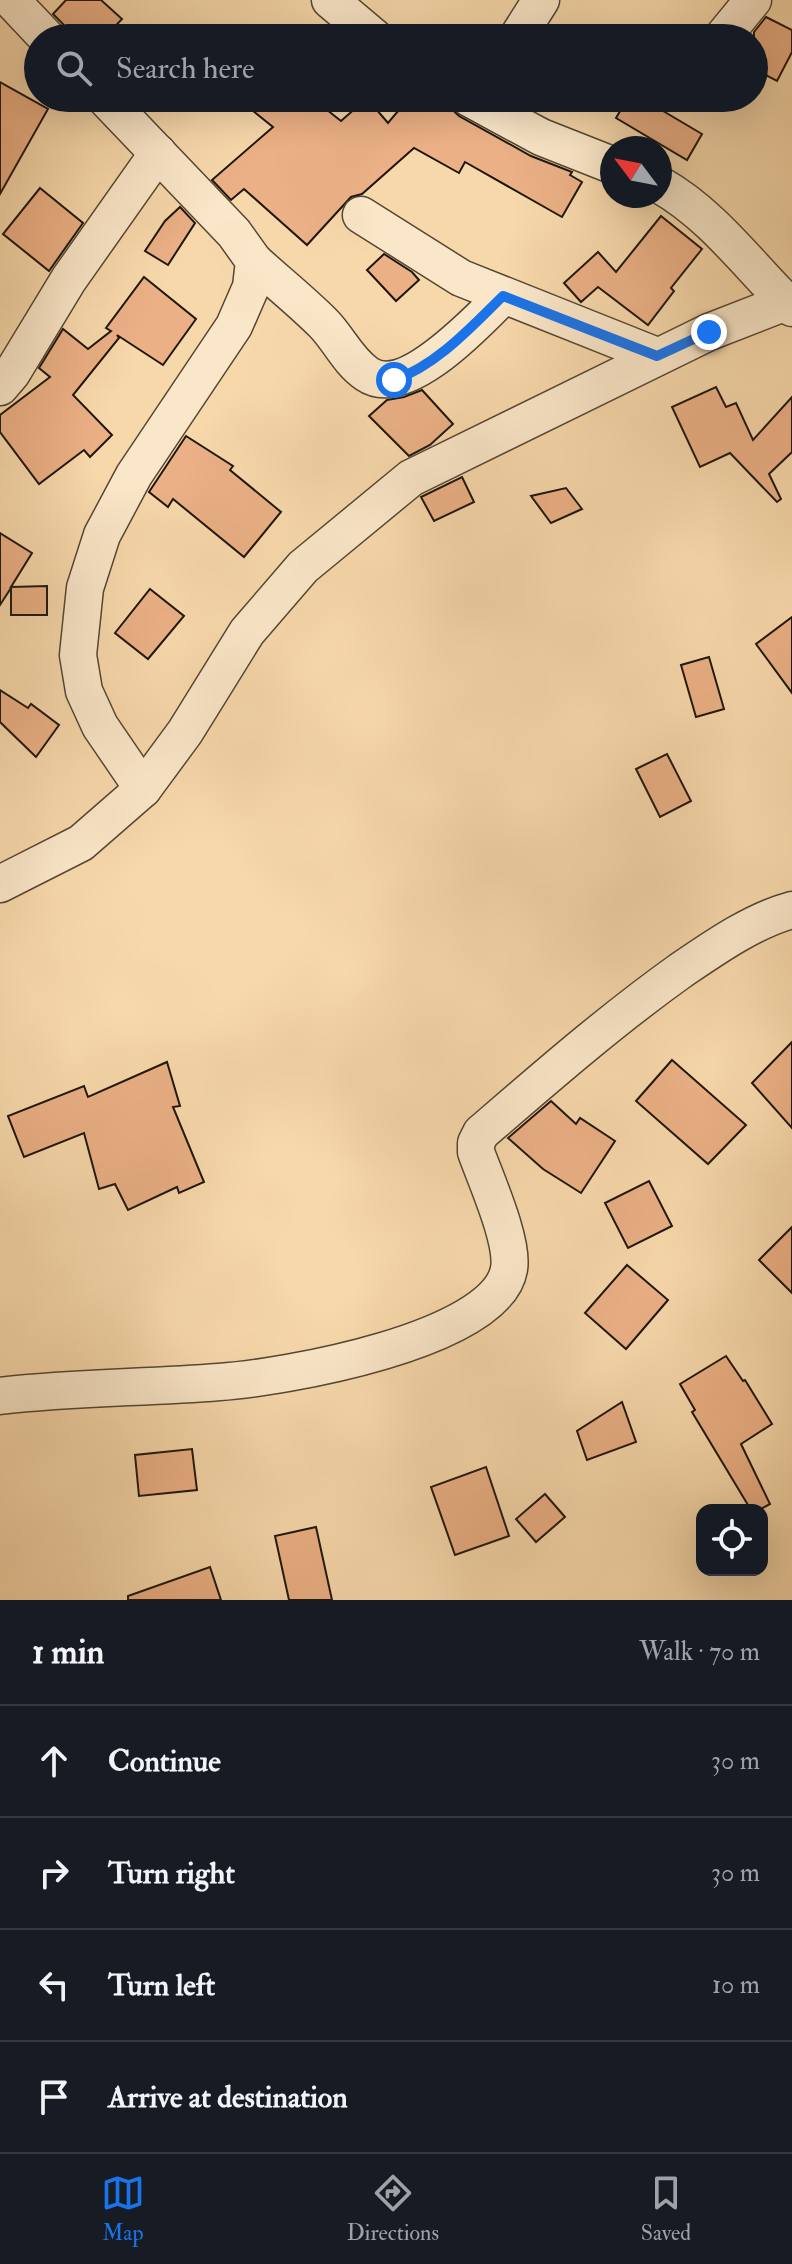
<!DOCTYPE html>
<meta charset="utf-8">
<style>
:root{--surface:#171b24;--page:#242831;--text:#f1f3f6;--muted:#9ea1a6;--line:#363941;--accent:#1a73e8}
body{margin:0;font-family:"IM FELL Double Pica",serif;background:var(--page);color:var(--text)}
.controls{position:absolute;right:24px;bottom:24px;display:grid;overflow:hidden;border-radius:16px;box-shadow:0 8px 32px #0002}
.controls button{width:72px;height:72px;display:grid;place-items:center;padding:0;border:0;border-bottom:2px solid var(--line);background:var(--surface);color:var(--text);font:40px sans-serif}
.compass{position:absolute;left:600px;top:136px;width:72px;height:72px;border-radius:50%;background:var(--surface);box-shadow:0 8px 32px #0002;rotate:302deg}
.stop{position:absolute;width:24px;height:24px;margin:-18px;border:6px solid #1a73e8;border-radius:50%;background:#fff}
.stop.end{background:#1a73e8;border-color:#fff;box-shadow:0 2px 8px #0008}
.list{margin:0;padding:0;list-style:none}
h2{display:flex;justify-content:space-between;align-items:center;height:104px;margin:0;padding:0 32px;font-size:34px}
h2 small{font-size:26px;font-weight:400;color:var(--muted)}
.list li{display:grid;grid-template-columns:52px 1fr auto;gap:24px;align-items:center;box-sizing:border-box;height:112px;padding:0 32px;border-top:2px solid var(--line)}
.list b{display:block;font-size:30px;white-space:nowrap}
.list em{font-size:26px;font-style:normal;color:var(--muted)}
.icon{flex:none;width:44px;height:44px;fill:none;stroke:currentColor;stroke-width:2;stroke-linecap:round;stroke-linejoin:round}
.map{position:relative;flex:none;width:792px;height:1600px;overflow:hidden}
.search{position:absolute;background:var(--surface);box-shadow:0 8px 32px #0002;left:24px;right:24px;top:24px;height:88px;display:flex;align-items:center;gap:20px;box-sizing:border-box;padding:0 28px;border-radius:44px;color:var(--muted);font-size:30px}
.sheet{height:552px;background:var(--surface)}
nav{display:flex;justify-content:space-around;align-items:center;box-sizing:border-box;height:112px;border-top:2px solid var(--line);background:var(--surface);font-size:22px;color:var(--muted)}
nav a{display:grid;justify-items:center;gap:4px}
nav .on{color:var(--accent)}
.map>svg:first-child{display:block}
.building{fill:#ebb085;stroke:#1e160d;stroke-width:2}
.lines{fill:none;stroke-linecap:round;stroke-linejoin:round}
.minor-casing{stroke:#544634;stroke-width:39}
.minor{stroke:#fae6c8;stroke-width:36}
.route{stroke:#1a73e8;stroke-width:10}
</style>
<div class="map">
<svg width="792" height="1600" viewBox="0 0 792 1600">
<rect width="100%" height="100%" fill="#f7d8ab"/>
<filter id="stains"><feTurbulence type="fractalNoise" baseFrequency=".0025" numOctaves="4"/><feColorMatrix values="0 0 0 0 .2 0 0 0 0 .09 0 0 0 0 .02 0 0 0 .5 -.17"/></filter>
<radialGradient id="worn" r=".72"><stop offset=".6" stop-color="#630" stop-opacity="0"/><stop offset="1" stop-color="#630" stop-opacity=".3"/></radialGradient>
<g class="building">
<polygon points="66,0 101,0 122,19 104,38 67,38 63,24 53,14"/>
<polygon points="766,17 792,30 792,52 777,81 754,69 754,32"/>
<polygon points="0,82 48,109 0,194"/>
<polygon points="237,98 312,98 341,121 358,106 362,110 370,102 388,123 409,98 440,98 459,116 531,156 572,172 570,175 582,182 562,217 465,162 459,173 414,148 362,194 351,197 307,245 244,189 231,200 212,180 273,127"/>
<polygon points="628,98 641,98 702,134 687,160 616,118"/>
<polygon points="40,188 83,223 49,271 3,234"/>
<polygon points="180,207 195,223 168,265 145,251 165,221"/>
<polygon points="661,216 702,249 671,288 674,291 648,325 598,287 581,302 564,283 598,252 616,272"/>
<polygon points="384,254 412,272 419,280 396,301 367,270"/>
<polygon points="144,277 196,319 163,365 117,335 119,338 73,395 112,435 90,457 84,450 39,484 0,432 0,415 50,377 39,368 63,329 88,349 111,331 106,328"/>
<polygon points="716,387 726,407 736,403 753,440 792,397 792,452 769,474 781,499 777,502 730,453 700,467 672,407"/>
<polygon points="422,390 453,424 430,445 409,456 369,416 387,400 404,397"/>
<polygon points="186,436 233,466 230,470 281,512 244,557 173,499 168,507 149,492"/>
<polygon points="462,477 474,502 434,521 421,497"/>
<polygon points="566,488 582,509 551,523 531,496"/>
<polygon points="0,533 32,553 11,587 47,586 47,615 11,615 11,588 0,605"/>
<polygon points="150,589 184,616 148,659 115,633"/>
<polygon points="792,617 792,693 756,644"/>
<polygon points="709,657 724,709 696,717 681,665"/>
<polygon points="0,690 28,708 31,704 59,725 36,757 0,722"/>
<polygon points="667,754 691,801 660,817 636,769"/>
<polygon points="792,1042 792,1128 752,1083"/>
<polygon points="672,1060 746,1125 708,1164 636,1101"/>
<polygon points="167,1062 180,1106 173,1107 204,1182 179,1193 177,1187 128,1210 115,1184 99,1189 84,1133 24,1157 8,1116 84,1086 88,1097"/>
<polygon points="551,1101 576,1124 580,1118 615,1141 581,1193 543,1169 508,1138"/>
<polygon points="649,1181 672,1226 628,1248 605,1203"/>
<polygon points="792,1227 792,1293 759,1260"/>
<polygon points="627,1265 668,1300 626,1349 585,1313"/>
<polygon points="726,1356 743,1381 745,1380 772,1424 741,1444 770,1504 759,1510 751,1510 692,1412 695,1410 680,1384"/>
<polygon points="622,1402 636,1442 587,1460 577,1431"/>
<polygon points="192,1449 197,1490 139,1496 135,1455"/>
<polygon points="486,1467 509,1536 455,1555 431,1487"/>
<polygon points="545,1494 565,1517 536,1542 516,1519"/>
<polygon points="316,1527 332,1600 289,1600 275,1536"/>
<polygon points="210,1567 221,1600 128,1600 128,1596"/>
</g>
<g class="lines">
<defs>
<g id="minor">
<polyline points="11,0 47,38"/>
<polyline points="330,0 375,38"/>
<polyline points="517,38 541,0"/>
<polyline points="722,38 753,0"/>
<polyline points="105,98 234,233 254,261 251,287 234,326 134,475 102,535 85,588 78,655 84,691 100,726 143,789"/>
<polyline points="469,98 541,137 612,165"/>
<path d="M660 185C713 215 749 266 792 308"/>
<polyline points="361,215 461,278 657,356"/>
<path d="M254 261C277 282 301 301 323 323 339 339 347 360 367 374 405 400 477 322 503 296"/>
<polyline points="0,387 12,373 69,279 158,153"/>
<polyline points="0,884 81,843 143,789 185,732 247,632 303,567 411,478 709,332 786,302"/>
<path d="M0 1396C73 1387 146 1388 219 1382 281 1378 497 1341 509 1269 514 1242 486 1180 476 1152V1143L481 1133C546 1077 610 1021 680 971 714 948 752 921 792 910"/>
</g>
</defs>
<use href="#minor" class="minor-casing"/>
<use href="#minor" class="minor"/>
</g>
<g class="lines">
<path class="route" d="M394 380C437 365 471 327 503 296L657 356 709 332"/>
</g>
<rect width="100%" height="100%" filter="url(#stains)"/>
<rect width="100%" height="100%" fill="url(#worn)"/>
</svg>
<div class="controls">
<button><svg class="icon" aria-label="locate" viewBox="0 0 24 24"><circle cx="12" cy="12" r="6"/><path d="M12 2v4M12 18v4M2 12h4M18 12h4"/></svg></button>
</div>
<svg class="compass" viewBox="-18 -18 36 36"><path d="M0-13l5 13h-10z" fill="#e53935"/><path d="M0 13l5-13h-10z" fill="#9ea1a6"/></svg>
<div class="stop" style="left:394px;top:380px"></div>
<div class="stop end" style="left:709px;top:332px"></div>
<div class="search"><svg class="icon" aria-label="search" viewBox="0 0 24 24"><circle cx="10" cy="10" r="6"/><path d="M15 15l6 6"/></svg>Search here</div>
</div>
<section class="sheet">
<h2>1 min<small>Walk · 70 m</small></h2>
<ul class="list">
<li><svg class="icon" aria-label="ahead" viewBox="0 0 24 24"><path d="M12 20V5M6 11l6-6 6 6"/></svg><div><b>Continue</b></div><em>30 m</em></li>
<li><svg class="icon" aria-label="right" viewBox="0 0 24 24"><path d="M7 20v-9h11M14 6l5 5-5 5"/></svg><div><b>Turn right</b></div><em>30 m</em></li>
<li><svg class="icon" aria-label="left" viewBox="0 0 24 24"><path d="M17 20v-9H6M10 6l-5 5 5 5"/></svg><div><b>Turn left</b></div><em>10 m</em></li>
<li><svg class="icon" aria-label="arrive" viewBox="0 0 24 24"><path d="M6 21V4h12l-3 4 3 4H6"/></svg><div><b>Arrive at destination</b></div></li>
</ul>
</section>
<nav>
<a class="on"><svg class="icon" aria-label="map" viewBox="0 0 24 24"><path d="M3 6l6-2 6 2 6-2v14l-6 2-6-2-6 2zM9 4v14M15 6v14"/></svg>Map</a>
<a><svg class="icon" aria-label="directions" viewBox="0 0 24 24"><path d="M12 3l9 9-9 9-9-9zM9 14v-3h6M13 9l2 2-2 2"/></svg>Directions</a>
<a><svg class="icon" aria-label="saved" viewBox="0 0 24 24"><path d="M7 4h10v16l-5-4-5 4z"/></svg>Saved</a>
</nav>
